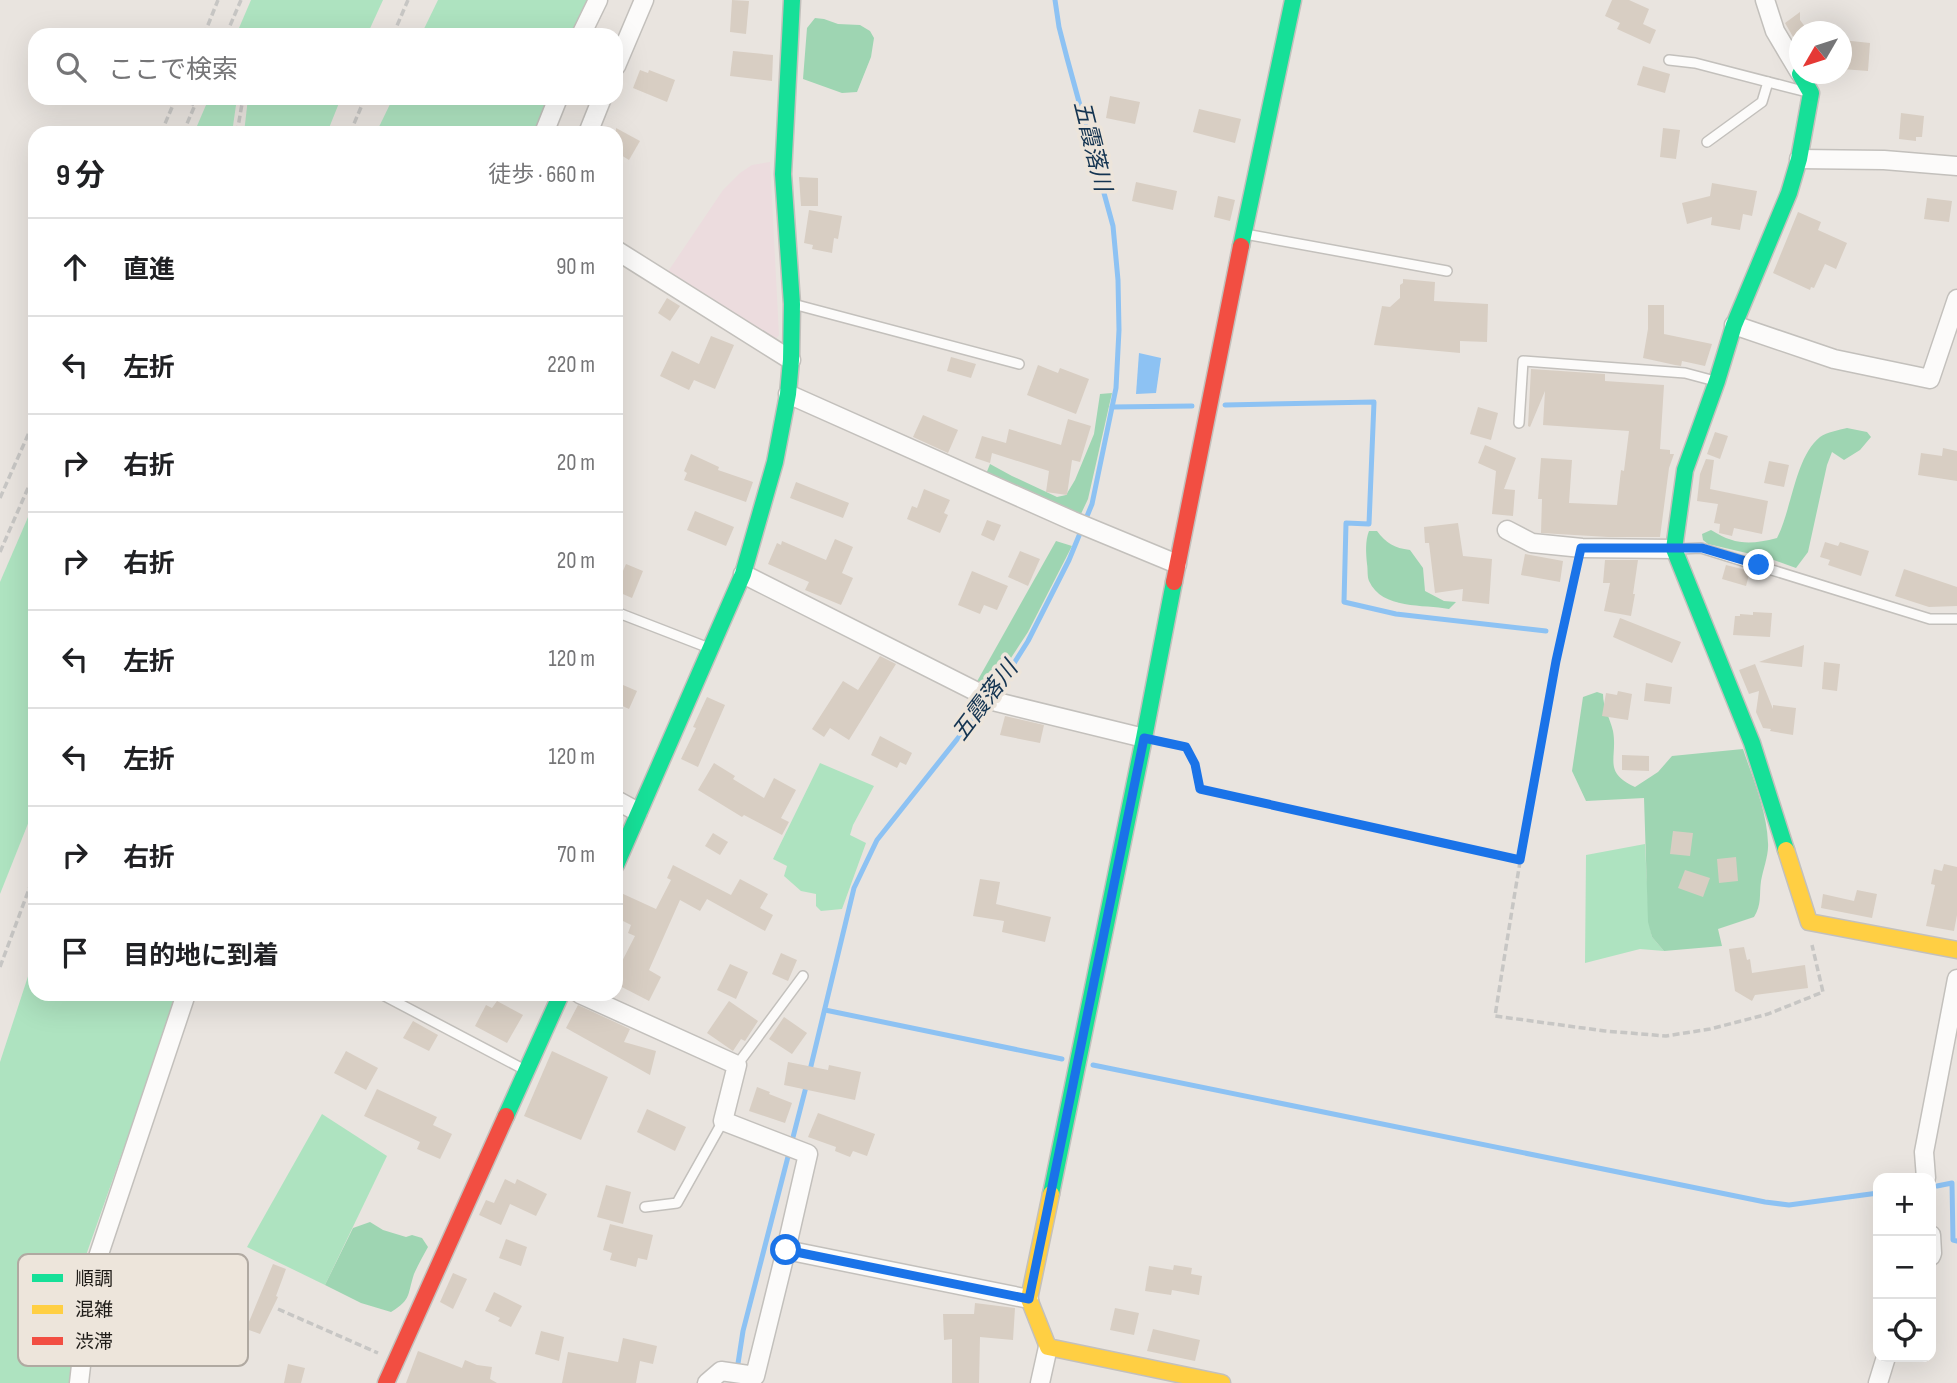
<!DOCTYPE html>
<html lang="ja">
<meta charset="utf-8">
<style>
:root{--surface:#fff;--page:#f2f2f2;--text:#202124;--muted:#757577;--line:#e0e0e0}
body{margin:0;font-family:"Sofia Sans Condensed","Noto Sans JP",sans-serif;background:var(--page);color:var(--text)}
.controls{position:absolute;right:21px;bottom:21px;display:grid;overflow:hidden;border-radius:14px;box-shadow:0 7px 28px #0002}
.controls button{width:63px;height:63px;display:grid;place-items:center;padding:0;border:0;border-bottom:2px solid var(--line);background:var(--surface);color:var(--text);font:35px sans-serif}
.compass{position:absolute;left:1789px;top:21px;width:63px;height:63px;border-radius:50%;background:var(--surface);box-shadow:0 7px 28px #0002;rotate:231deg}
.stop{position:absolute;width:21px;height:21px;margin:-16px;border:5px solid #1a73e8;border-radius:50%;background:#fff}
.stop.end{background:#1a73e8;border-color:#fff;box-shadow:0 2px 7px #0008}
.list{margin:0;padding:0;list-style:none}
h2{display:flex;justify-content:space-between;align-items:center;height:91px;margin:0;padding:0 28px;font-size:30px}
h2 small{font-size:23px;font-weight:400;color:var(--muted)}
.list li{display:grid;grid-template-columns:46px 1fr auto;gap:21px;align-items:center;box-sizing:border-box;height:98px;padding:0 28px;border-top:2px solid var(--line)}
.list b{display:block;font-size:26px;white-space:nowrap}
.list em{font-size:23px;font-style:normal;color:var(--muted)}
.icon{flex:none;width:38px;height:38px;fill:none;stroke:currentColor;stroke-width:2;stroke-linecap:round;stroke-linejoin:round}
.map{position:relative;flex:none;width:1957px;height:1383px;overflow:hidden}
.search{position:absolute;background:var(--surface);box-shadow:0 7px 28px #0002;left:28px;top:28px;width:595px;height:77px;display:flex;align-items:center;gap:18px;box-sizing:border-box;padding:0 24px;border-radius:21px;color:var(--muted);font-size:26px}
.panel{position:absolute;background:var(--surface);box-shadow:0 7px 28px #0002;left:28px;top:126px;width:595px;height:875px;border-radius:21px}
.map>svg:first-child{display:block}
.industrial{fill:#ecdcde}
.green{fill:#aee3c0}
.forest{fill:#9ed5b2}
.water{fill:#8dc2f3}
.lines{fill:none;stroke-linecap:round;stroke-linejoin:round}
.stream{stroke:#8dc2f3;stroke-width:5}
.building{fill:#d8cec3}
.lane-casing{stroke:#c3c0bc;stroke-width:12}
.street-casing{stroke:#c3c0bc;stroke-width:21}
.fast-casing{stroke:#c3c0bc;stroke-width:19}
.slow-casing{stroke:#c3c0bc;stroke-width:19}
.jam-casing{stroke:#c3c0bc;stroke-width:19}
.path{stroke:#c7c6c4;stroke-width:3.5;stroke-dasharray:7 3.5;stroke-linecap:butt}
.lane{stroke:#fcfbfa;stroke-width:9}
.street{stroke:#fcfbfa;stroke-width:18}
.fast{stroke:#16e098;stroke-width:16}
.slow{stroke:#ffcf43;stroke-width:16}
.jam{stroke:#f24e42;stroke-width:16}
.route{stroke:#1a73e8;stroke-width:9}
.labels{text-anchor:middle;dominant-baseline:central;stroke-width:7;stroke-linejoin:round;paint-order:stroke}
.water-label{font-size:23px;font-style:italic;fill:#143451;stroke:#ede5db}
.key{fill:#ede5db;stroke:#b0a9a1;stroke-width:2}
.key-label{font-size:19px;fill:#201d19}
</style>
<div class="map">
<svg width="1957" height="1383" viewBox="0 0 1957 1383">
<rect width="100%" height="100%" fill="#e9e4df"/>
<polygon class="industrial" points="770,162 779,335 773,342 667,273 723,190 740,173 752,165"/>
<g class="green">
<polygon points="251,0 383,0 367,35 236,35"/>
<polygon points="438,0 587,0 570,35 421,35"/>
<polygon points="209,98 237,98 232,133 194,133"/>
<polygon points="248,98 341,98 327,133 244,133"/>
<polygon points="393,98 547,98 535,133 376,133"/>
<polygon points="35,501 35,806 0,894 0,582"/>
<polygon points="820,763 874,786 853,825 850,835 866,843 842,909 821,911 816,906 816,894 801,891 784,876 787,866 773,859"/>
<polygon points="1645,844 1649,922 1652,937 1664,951 1640,949 1585,963 1586,855"/>
<polygon points="35,955 35,994 178,994 84,1261 70,1383 0,1383 0,1062"/>
<polygon points="322,1114 387,1156 325,1285 247,1247"/>
</g>
<g class="forest">
<polygon points="815,18 824,19 838,24 860,25 870,31 874,38 871,57 857,92 842,93 803,79 807,28"/>
<polygon points="1112,393 1088,499 1080,516 986,474 990,464 1012,476 1057,497 1066,495 1075,480 1094,434 1100,394"/>
<path d="M1847 428 1867 432 1871 437 1860 450 1844 460 1832 452 1827 465 1808 552 1796 568 1768 558 1708 544 1703 540 1702 534 1711 530C1735 545 1750 545 1777 538 1792 509 1795 457 1820 437 1827 432 1839 430 1847 428Z"/>
<path d="M1369 531H1377C1386 543 1394 548 1410 550L1423 568 1425 591 1444 601 1456 602 1449 609C1424 604 1382 610 1369 581 1367 576 1368 569 1367 564 1366 553 1365 541 1369 531Z"/>
<polygon points="1056,541 1072,546 1028,632 988,693 975,685"/>
<path d="M1597 692 1603 694C1603 708 1610 718 1613 731 1618 758 1602 772 1635 787L1658 772 1672 756 1743 749C1753 779 1767 811 1768 843 1769 854 1763 870 1761 881 1759 895 1762 904 1754 917L1718 929 1722 946 1664 951 1652 937 1648 922 1644 798 1586 801 1572 771 1583 697Z"/>
<path d="M370 1222 383 1230 406 1237 412 1235 422 1238 428 1247C423 1256 418 1265 414 1274 407 1295 412 1299 391 1312L361 1303 325 1285 353 1228Z"/>
</g>
<polygon class="water" points="1139,353 1161,358 1156,393 1136,394"/>
<g class="lines">
<g class="stream">
<polyline points="1225,405 1374,402 1369,524 1346,523 1344,602 1396,614 1546,631"/>
<polyline points="1112,407 1192,406"/>
<polyline points="825,1010 1062,1059"/>
<polyline points="1093,1065 1765,1202 1789,1205 1878,1193"/>
<polyline points="810,1070 854,888 877,840 1001,684 1028,641 1069,560 1092,504 1116,388 1119,330 1118,280 1113,226 1067,58 1059,27 1055,0"/>
<polyline points="1937,1186 1952,1183 1953,1240 1957,1241"/>
<polyline points="735,1383 743,1331 807,1083"/>
</g>
</g>
<g class="building">
<polygon points="732,0 749,1 746,34 730,32"/>
<polygon points="1612,0 1629,0 1649,9 1643,24 1656,30 1650,44 1617,29 1620,23 1605,16"/>
<polygon points="1800,12 1800,20 1809,32 1800,32 1800,49 1785,23"/>
<polygon points="1842,40 1870,43 1868,71 1842,69"/>
<polygon points="733,51 773,55 772,81 730,76"/>
<polygon points="1643,66 1670,74 1665,93 1637,85"/>
<polygon points="640,70 648,73 649,70 675,80 667,102 633,88"/>
<polygon points="1110,96 1140,102 1135,124 1106,118"/>
<polygon points="1199,109 1241,119 1235,143 1193,132"/>
<polygon points="1901,113 1924,116 1922,137 1916,137 1916,141 1899,139"/>
<polygon points="616,128 640,141 629,160 616,152"/>
<polygon points="1663,128 1680,130 1676,159 1660,157"/>
<polygon points="799,177 818,178 818,206 801,206"/>
<polygon points="1136,182 1177,191 1173,210 1132,201"/>
<polygon points="1712,183 1757,191 1752,216 1743,214 1740,230 1711,225 1712,217 1687,224 1682,203 1710,196"/>
<polygon points="1218,196 1235,200 1230,221 1214,217"/>
<polygon points="1927,198 1952,201 1949,222 1924,219"/>
<polygon points="809,210 842,216 838,239 834,238 832,253 812,249 813,245 804,243"/>
<polygon points="1798,212 1821,222 1818,230 1847,243 1836,269 1825,264 1814,288 1811,287 1810,290 1773,273"/>
<polygon points="1403,279 1435,282 1434,301 1488,304 1487,342 1460,341 1460,353 1374,345 1382,306 1390,307 1400,298 1400,285 1403,283"/>
<polygon points="667,298 680,306 670,321 658,313"/>
<polygon points="1648,305 1664,305 1664,334 1712,344 1705,366 1682,361 1681,366 1675,365 1643,358 1648,329"/>
<polygon points="711,336 734,345 715,389 694,380 689,390 660,376 672,351 699,364"/>
<polygon points="951,357 976,364 971,378 947,371"/>
<polygon points="1038,365 1058,373 1060,368 1089,379 1076,414 1027,395"/>
<polygon points="1531,369 1605,374 1605,381 1664,385 1660,449 1670,450 1670,454 1674,454 1669,468 1660,537 1608,537 1541,533 1542,499 1538,499 1541,458 1572,460 1569,503 1617,505 1621,470 1624,471 1629,431 1543,425 1545,391 1530,427 1528,426"/>
<polygon points="1478,407 1498,413 1491,440 1470,434"/>
<polygon points="923,415 958,430 948,453 913,437"/>
<polygon points="1068,419 1091,426 1080,462 1072,460 1067,495 1046,492 1049,471 992,453 990,463 975,458 982,436 1006,443 1009,429 1061,445"/>
<polygon points="1715,432 1728,436 1720,459 1707,454"/>
<polygon points="1485,445 1516,458 1504,489 1515,490 1513,516 1492,514 1496,471 1478,463"/>
<polygon points="1943,448 1957,451 1957,481 1918,475 1921,453 1942,456"/>
<polygon points="691,454 719,467 718,470 753,482 746,502 684,480 687,473 684,471"/>
<polygon points="1706,459 1714,460 1710,489 1768,501 1762,534 1734,528 1732,536 1719,533 1720,524 1714,523 1718,504 1697,501 1700,474"/>
<polygon points="1769,461 1789,465 1784,487 1764,483"/>
<polygon points="796,482 849,503 843,518 790,498"/>
<polygon points="924,489 950,500 944,513 948,515 940,533 907,519 912,506 917,508"/>
<polygon points="695,511 734,527 726,546 687,530"/>
<polygon points="987,520 1001,525 994,541 981,535"/>
<polygon points="1458,523 1463,556 1492,559 1489,604 1462,601 1463,589 1435,593 1429,543 1425,543 1424,527"/>
<polygon points="835,539 853,547 842,573 853,578 841,605 805,590 809,582 768,564 777,543 781,545 782,541 826,560"/>
<polygon points="1825,542 1838,546 1840,542 1869,551 1861,576 1828,565 1830,560 1820,557"/>
<polygon points="1020,551 1040,559 1028,586 1008,577"/>
<polygon points="1525,554 1563,561 1560,582 1521,575"/>
<polygon points="1605,560 1638,560 1633,594 1635,594 1631,616 1604,611 1610,583 1603,583"/>
<polygon points="626,564 643,571 632,598 616,591 616,587"/>
<polygon points="1726,565 1750,571 1746,586 1722,579"/>
<polygon points="1904,569 1957,587 1957,606 1929,607 1895,596"/>
<polygon points="972,571 1008,586 997,610 984,605 980,614 958,605"/>
<polygon points="1753,612 1772,613 1770,637 1733,635 1735,616 1740,616 1740,614 1753,615"/>
<polygon points="1620,618 1681,642 1672,663 1613,637"/>
<polygon points="1804,645 1802,667 1759,662"/>
<polygon points="880,656 896,664 849,740 830,728 824,737 812,729 843,681 858,690"/>
<polygon points="1824,662 1840,664 1837,691 1822,689"/>
<polygon points="1755,664 1773,709 1773,705 1796,708 1793,735 1770,731 1771,729 1763,728 1756,712 1759,691 1749,694 1739,670"/>
<polygon points="616,682 637,691 629,709 616,703"/>
<polygon points="1646,683 1672,687 1670,704 1644,701"/>
<polygon points="1618,691 1632,694 1628,720 1602,716 1606,693 1617,695"/>
<polygon points="707,697 725,705 698,767 681,759 696,728 693,727"/>
<polygon points="1005,716 1044,725 1040,743 1000,735"/>
<polygon points="880,736 912,753 906,765 900,762 897,768 871,755"/>
<polygon points="1622,755 1649,756 1649,771 1622,770"/>
<polygon points="714,763 735,776 733,779 764,798 774,778 796,790 781,818 789,822 782,835 744,815 742,817 698,790"/>
<polygon points="1673,831 1693,833 1690,856 1670,854"/>
<polygon points="713,833 728,842 720,855 705,846"/>
<polygon points="1736,857 1738,881 1719,883 1717,859"/>
<polygon points="1944,864 1957,867 1957,915 1954,931 1926,926 1935,885 1931,884 1934,869 1942,871"/>
<polygon points="673,865 731,895 740,879 768,894 760,908 773,915 765,931 707,899 700,911 680,900 649,970 661,977 649,1001 616,984 616,973 635,936 628,933 631,925 617,918 621,910 616,908 616,905 621,893 656,909 671,880 667,878"/>
<polygon points="1685,870 1710,878 1703,897 1678,888"/>
<polygon points="980,879 1000,882 996,904 1051,917 1045,942 1002,932 1004,921 973,916"/>
<polygon points="1857,890 1877,894 1872,918 1821,908 1823,894 1854,901"/>
<polygon points="1744,947 1747,960 1750,959 1752,973 1805,965 1808,988 1755,995 1752,1001 1735,991 1729,949"/>
<polygon points="781,953 797,960 788,981 772,974"/>
<polygon points="730,964 748,972 736,999 717,990"/>
<polygon points="497,1001 523,1015 507,1043 475,1026 486,1005 492,1008"/>
<polygon points="729,1001 758,1021 745,1041 741,1039 733,1051 707,1033"/>
<polygon points="578,1005 630,1029 624,1042 656,1051 650,1075 566,1028"/>
<polygon points="784,1017 807,1033 792,1054 769,1039"/>
<polygon points="413,1021 438,1035 429,1051 403,1038"/>
<polygon points="346,1051 378,1068 366,1090 334,1073"/>
<polygon points="552,1051 608,1077 581,1140 524,1116"/>
<polygon points="788,1062 828,1070 829,1065 861,1072 855,1100 784,1085"/>
<polygon points="757,1087 770,1092 769,1094 792,1103 785,1123 749,1111"/>
<polygon points="377,1089 437,1117 433,1125 452,1134 440,1159 417,1149 420,1142 364,1116"/>
<polygon points="647,1109 686,1127 675,1151 637,1132"/>
<polygon points="818,1113 875,1134 867,1156 853,1151 850,1157 835,1151 836,1147 808,1137"/>
<polygon points="505,1179 515,1184 517,1179 547,1194 536,1216 510,1204 501,1225 479,1215 486,1200 494,1203"/>
<polygon points="606,1185 631,1192 623,1224 597,1217"/>
<polygon points="610,1224 653,1235 647,1260 638,1258 636,1267 610,1260 612,1253 603,1250"/>
<polygon points="506,1239 527,1247 521,1266 499,1258"/>
<polygon points="273,1264 286,1269 276,1296 278,1297 260,1334 246,1329"/>
<polygon points="1174,1265 1192,1268 1191,1274 1202,1276 1199,1295 1172,1290 1171,1295 1145,1291 1149,1266 1173,1270"/>
<polygon points="453,1273 467,1279 453,1309 440,1302"/>
<polygon points="494,1292 522,1306 511,1327 498,1321 500,1318 485,1311"/>
<polygon points="975,1303 1015,1308 1013,1340 980,1337 979,1383 952,1383 952,1339 944,1340 943,1314 974,1314"/>
<polygon points="1115,1308 1139,1313 1134,1335 1110,1330"/>
<polygon points="1153,1329 1200,1340 1195,1361 1147,1351"/>
<polygon points="541,1331 564,1337 559,1361 535,1354"/>
<polygon points="623,1338 657,1346 653,1364 640,1361 636,1383 562,1383 568,1352 618,1362"/>
<polygon points="418,1351 462,1368 465,1360 477,1365 492,1367 490,1379 497,1383 406,1383"/>
<polygon points="288,1364 305,1368 301,1383 284,1383"/>
</g>
<g class="lines">
<defs>
<g id="lane">
<polyline points="1669,60 1695,63 1803,91"/>
<polyline points="1707,142 1762,102 1768,82"/>
<polyline points="1245,234 1447,271"/>
<polyline points="793,304 1019,364"/>
<polyline points="1519,423 1523,361 1685,373 1715,381"/>
<polyline points="1679,549 1701,548 1930,619 1957,619"/>
<polyline points="616,612 709,648"/>
<polyline points="381,994 525,1070"/>
<polyline points="737,1065 803,976"/>
<polyline points="645,1207 677,1203 723,1121"/>
</g>
<g id="street">
<polyline points="1765,0 1775,31 1800,73"/>
<polyline points="581,35 598,0"/>
<polyline points="616,66 644,0"/>
<polyline points="544,133 558,98"/>
<polyline points="588,133 602,98"/>
<polyline points="1799,159 1884,160 1957,166"/>
<polyline points="616,250 791,360"/>
<polyline points="1734,325 1834,359 1930,379 1957,299"/>
<polyline points="788,394 1073,521 1177,564"/>
<polyline points="1507,530 1532,543 1582,548 1674,549"/>
<polyline points="743,574 997,702 1144,738"/>
<polyline points="616,800 638,812"/>
<polyline points="580,994 737,1065 723,1121 808,1154 786,1250 1029,1299"/>
<polyline points="1926,1178 1924,1152 1957,979"/>
<polyline points="1931,1235 1932,1253 1931,1256"/>
<polyline points="79,1383 91,1278 186,994"/>
<polyline points="707,1383 721,1371 755,1376 786,1250"/>
<polyline points="1040,1383 1048,1347"/>
<polyline points="1878,1383 1886,1357"/>
</g>
<g id="fast">
<polyline points="1241,246 1293,0"/>
<polyline points="1786,850 1752,743 1674,549 1685,470 1717,381 1734,325 1789,193 1799,159 1811,93 1800,74"/>
<polyline points="616,865 743,574 775,462 788,394 791,360 792,304 783,174 792,0"/>
<polyline points="506,1116 561,994"/>
<polyline points="1051,1194 1144,738 1174,582"/>
</g>
<g id="slow">
<polyline points="1786,850 1809,922 1957,950"/>
<polyline points="1051,1194 1029,1299 1048,1347 1222,1383"/>
</g>
<g id="jam">
<polyline points="1174,582 1241,246"/>
<polyline points="386,1383 506,1116"/>
</g>
</defs>
<use href="#lane" class="lane-casing"/>
<use href="#street" class="street-casing"/>
<use href="#fast" class="fast-casing"/>
<use href="#slow" class="slow-casing"/>
<use href="#jam" class="jam-casing"/>
<g class="path">
<polyline points="204,35 218,0"/>
<polyline points="226,35 241,0"/>
<polyline points="393,35 408,0"/>
<polyline points="178,98 195,105"/>
<polyline points="161,133 176,98"/>
<polyline points="183,133 198,98"/>
<polyline points="237,133 243,98"/>
<polyline points="350,133 365,98"/>
<polyline points="0,498 35,419"/>
<polyline points="0,552 35,472"/>
<path d="M1578 562C1544 713 1519 864 1495 1016L1605 1031 1666 1036 1710 1029 1768 1014 1823 992 1812 945"/>
<polyline points="1165,743 1186,747 1195,764 1200,789 1520,860"/>
<polyline points="0,967 35,873"/>
<polyline points="278,1309 378,1353"/>
</g>
<use href="#lane" class="lane"/>
<use href="#street" class="street"/>
<use href="#fast" class="fast"/>
<use href="#slow" class="slow"/>
<use href="#jam" class="jam"/>
</g>
<g class="lines">
<polyline class="route" points="786,1250 1029,1299 1144,738 1186,747 1195,764 1200,789 1520,860 1556,661 1581,548 1702,548 1759,565"/>
</g>
<g class="labels">
<g class="water-label">
<text transform="translate(1092 146) rotate(76)">五霞落川</text>
<text transform="translate(985 701) rotate(-53)">五霞落川</text>
</g>
</g>
<rect x="18" y="1254" width="230" height="112" rx="10" class="key"/>
<rect x="32" y="1274" width="31" height="8" fill="#16e098"/>
<rect x="32" y="1305" width="31" height="9" fill="#ffcf43"/>
<rect x="32" y="1337" width="31" height="8" fill="#f24e42"/>
<g class="key-label">
<text x="75" y="1285">順調</text>
<text x="75" y="1316">混雑</text>
<text x="75" y="1348">渋滞</text>
</g>
</svg>
<div class="controls">
<button>+</button>
<button>−</button>
<button><svg class="icon" aria-label="locate" viewBox="0 0 24 24"><circle cx="12" cy="12" r="6"/><path d="M12 2v4M12 18v4M2 12h4M18 12h4"/></svg></button>
</div>
<svg class="compass" viewBox="-18 -18 36 36"><path d="M0-13l5 13h-10z" fill="#e53935"/><path d="M0 13l5-13h-10z" fill="#757577"/></svg>
<div class="stop" style="left:786px;top:1250px"></div>
<div class="stop end" style="left:1759px;top:565px"></div>
<div class="search"><svg class="icon" aria-label="search" viewBox="0 0 24 24"><circle cx="10" cy="10" r="6"/><path d="M15 15l6 6"/></svg>ここで検索</div>
<section class="panel">
<h2>9 分<small>徒歩 · 660 m</small></h2>
<ul class="list">
<li><svg class="icon" aria-label="ahead" viewBox="0 0 24 24"><path d="M12 20V5M6 11l6-6 6 6"/></svg><div><b>直進</b></div><em>90 m</em></li>
<li><svg class="icon" aria-label="left" viewBox="0 0 24 24"><path d="M17 20v-9H6M10 6l-5 5 5 5"/></svg><div><b>左折</b></div><em>220 m</em></li>
<li><svg class="icon" aria-label="right" viewBox="0 0 24 24"><path d="M7 20v-9h11M14 6l5 5-5 5"/></svg><div><b>右折</b></div><em>20 m</em></li>
<li><svg class="icon" aria-label="right" viewBox="0 0 24 24"><path d="M7 20v-9h11M14 6l5 5-5 5"/></svg><div><b>右折</b></div><em>20 m</em></li>
<li><svg class="icon" aria-label="left" viewBox="0 0 24 24"><path d="M17 20v-9H6M10 6l-5 5 5 5"/></svg><div><b>左折</b></div><em>120 m</em></li>
<li><svg class="icon" aria-label="left" viewBox="0 0 24 24"><path d="M17 20v-9H6M10 6l-5 5 5 5"/></svg><div><b>左折</b></div><em>120 m</em></li>
<li><svg class="icon" aria-label="right" viewBox="0 0 24 24"><path d="M7 20v-9h11M14 6l5 5-5 5"/></svg><div><b>右折</b></div><em>70 m</em></li>
<li><svg class="icon" aria-label="arrive" viewBox="0 0 24 24"><path d="M6 21V4h12l-3 4 3 4H6"/></svg><div><b>目的地に到着</b></div></li>
</ul>
</section>
</div>
